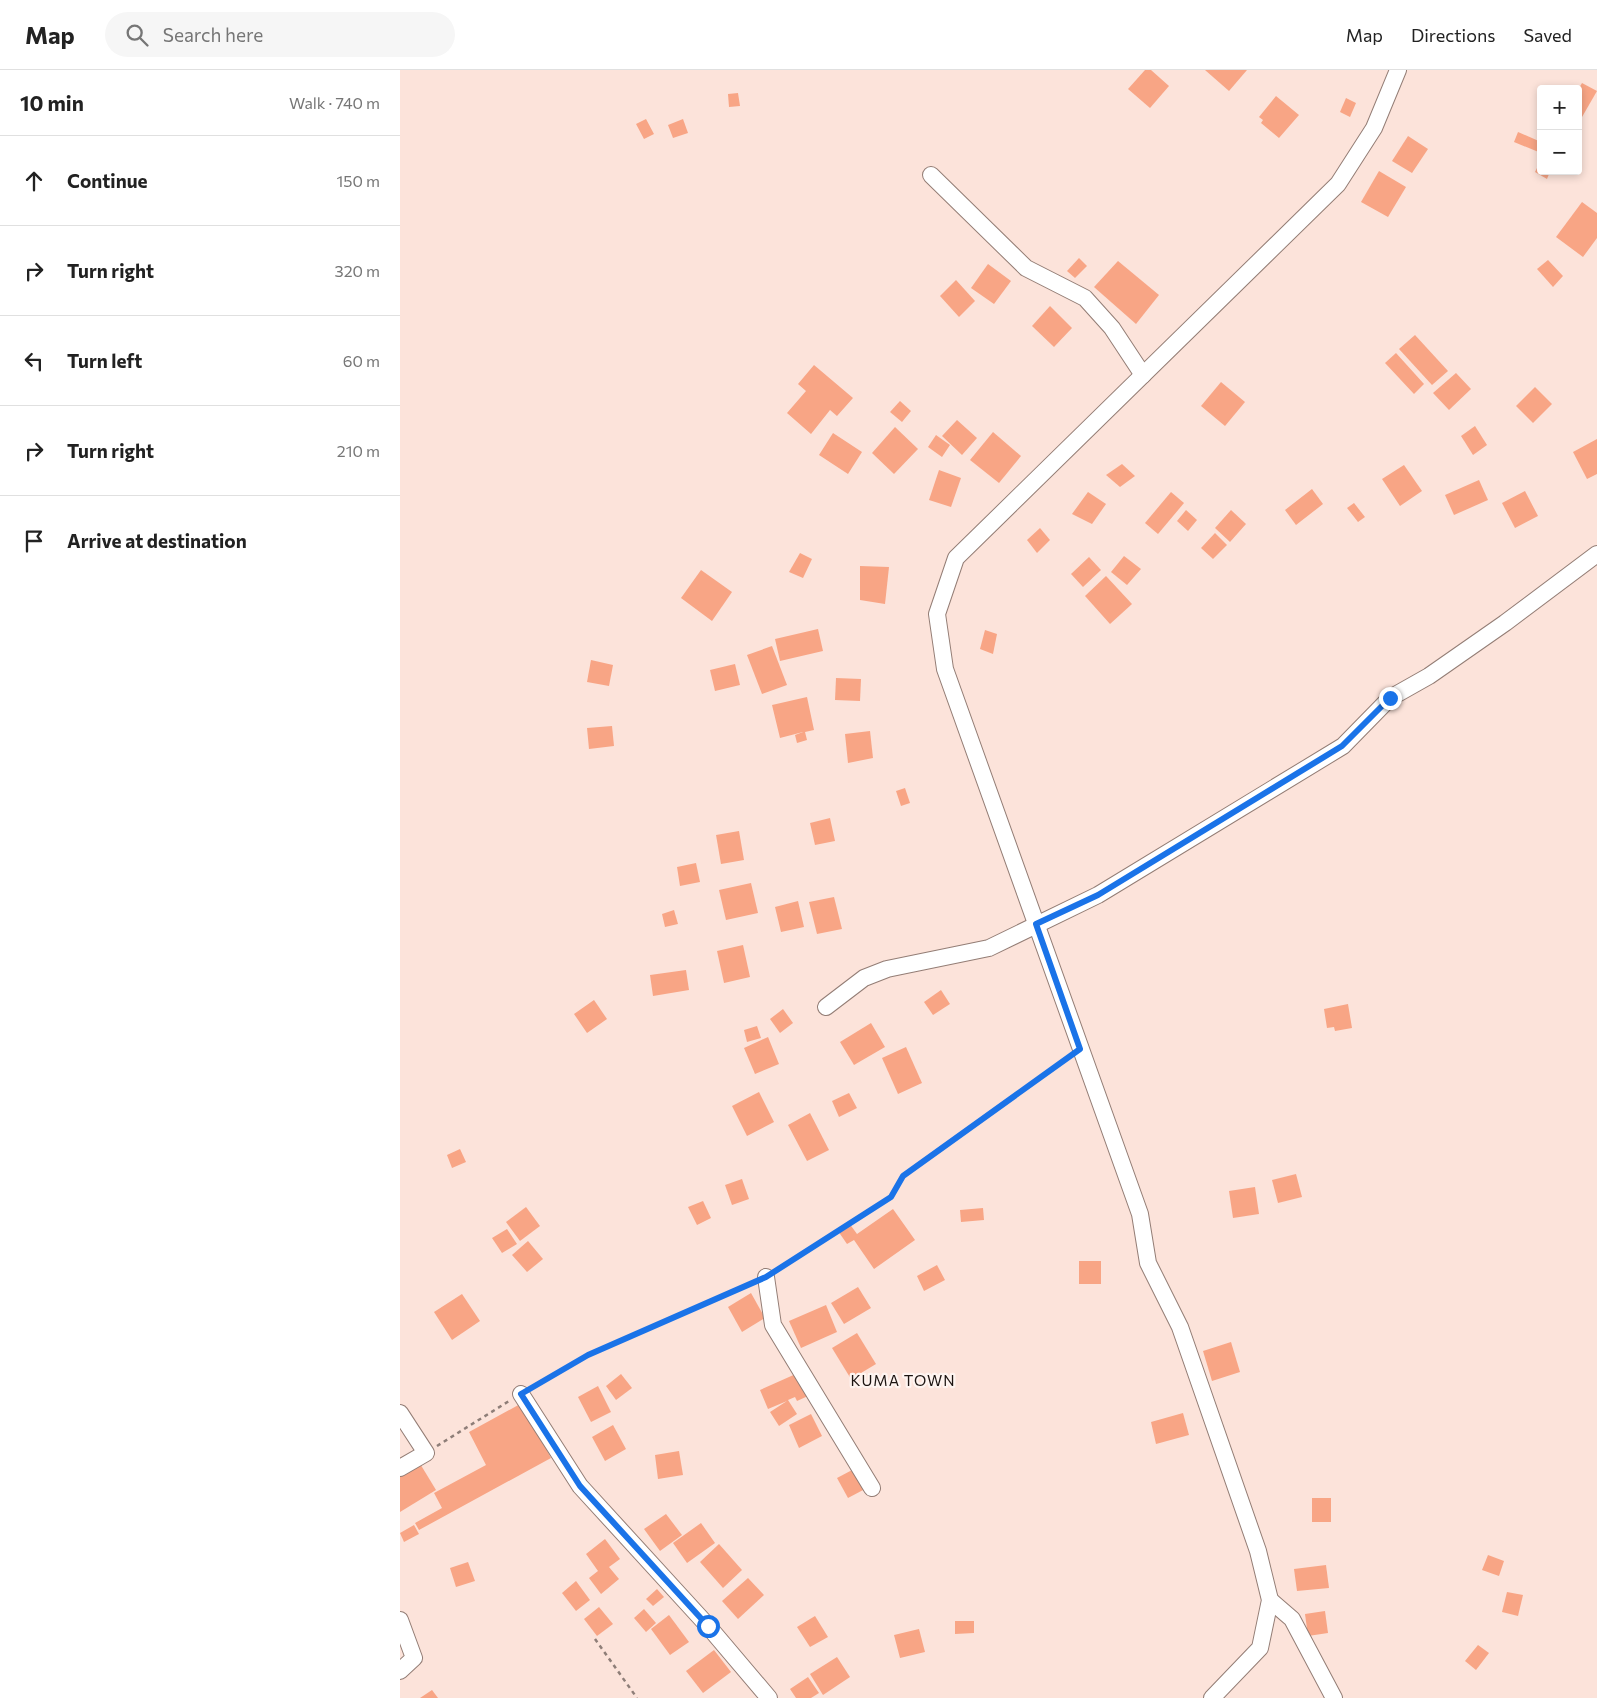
<!DOCTYPE html>
<meta charset="utf-8">
<style>
:root{--surface:#fff;--page:#f6f6f6;--text:#222;--muted:#767676;--line:#e0e0e0}
body{margin:0;font-family:Commissioner,sans-serif;background:var(--page);color:var(--text)}
.controls{position:absolute;right:15px;top:15px;display:grid;overflow:hidden;border-radius:5px;box-shadow:0 2px 8px #0003}
.controls button{width:45px;height:45px;display:grid;place-items:center;padding:0;border:0;border-bottom:1px solid var(--line);background:var(--surface);color:var(--text);font:25px sans-serif}
.stop{position:absolute;width:15px;height:15px;margin:-11px;border:4px solid #1a73e8;border-radius:50%;background:#fff}
.stop.end{background:#1a73e8;border-color:#fff;box-shadow:0 1px 5px #0008}
.list{margin:0;padding:0;list-style:none}
h2{display:flex;justify-content:space-between;align-items:center;height:65px;margin:0;padding:0 20px;font-size:21px}
h2 small{font-size:16px;font-weight:400;color:var(--muted)}
.list li{display:grid;grid-template-columns:32px 1fr auto;gap:15px;align-items:center;box-sizing:border-box;height:90px;padding:0 20px;border-top:1px solid var(--line)}
.list b{display:block;font-size:19px;white-space:nowrap}
.list em{font-size:16px;font-style:normal;color:var(--muted)}
.icon{flex:none;width:28px;height:28px;fill:none;stroke:currentColor;stroke-width:2;stroke-linecap:round;stroke-linejoin:round}
.map{position:relative;flex:none;width:1197px;height:1628px;overflow:hidden}
header{display:flex;align-items:center;gap:30px;box-sizing:border-box;height:70px;padding:0 25px;background:var(--surface);border-bottom:1px solid var(--line)}
header strong{font-size:24px}
nav{display:flex;gap:28px;margin-inline-start:auto;font-size:18px}
.search{width:350px;height:45px;background:var(--page);display:flex;align-items:center;gap:12px;box-sizing:border-box;padding:0 18px;border-radius:28px;color:var(--muted);font-size:19px}
main{display:flex}
aside{flex:1;background:var(--surface)}
.map>svg:first-child{display:block}
.building{fill:#f8a585}
.lines{fill:none;stroke-linecap:round;stroke-linejoin:round}
.minor-casing{stroke:#937d75;stroke-width:18}
.path{stroke:#8e7e78;stroke-width:2.5;stroke-dasharray:4 4;stroke-linecap:butt}
.minor{stroke:#fff;stroke-width:16}
.route{stroke:#1a73e8;stroke-width:6}
.labels{text-anchor:middle;dominant-baseline:central;stroke-width:4.5;stroke-linejoin:round;paint-order:stroke}
.neighbourhood-label{font-size:15px;letter-spacing:1px;fill:#1c1411;stroke:#fef4f0}
</style>
<header>
<strong>Map</strong>
<div class="search"><svg class="icon" aria-label="search" viewBox="0 0 24 24"><circle cx="10" cy="10" r="6"/><path d="M15 15l6 6"/></svg>Search here</div>
<nav><a>Map</a><a>Directions</a><a>Saved</a></nav>
</header>
<main>
<aside>
<h2>10 min<small>Walk · 740 m</small></h2>
<ul class="list">
<li><svg class="icon" aria-label="ahead" viewBox="0 0 24 24"><path d="M12 20V5M6 11l6-6 6 6"/></svg><div><b>Continue</b></div><em>150 m</em></li>
<li><svg class="icon" aria-label="right" viewBox="0 0 24 24"><path d="M7 20v-9h11M14 6l5 5-5 5"/></svg><div><b>Turn right</b></div><em>320 m</em></li>
<li><svg class="icon" aria-label="left" viewBox="0 0 24 24"><path d="M17 20v-9H6M10 6l-5 5 5 5"/></svg><div><b>Turn left</b></div><em>60 m</em></li>
<li><svg class="icon" aria-label="right" viewBox="0 0 24 24"><path d="M7 20v-9h11M14 6l5 5-5 5"/></svg><div><b>Turn right</b></div><em>210 m</em></li>
<li><svg class="icon" aria-label="arrive" viewBox="0 0 24 24"><path d="M6 21V4h12l-3 4 3 4H6"/></svg><div><b>Arrive at destination</b></div></li>
</ul>
</aside>
<div class="map">
<svg width="1197" height="1628" viewBox="0 0 1197 1628">
<rect width="100%" height="100%" fill="#fce3da"/>
<g class="building">
<polygon points="745,0 751,0 769,16 750,38 728,19"/>
<polygon points="805,0 847,0 829,21"/>
<polygon points="1182,13 1197,21 1178,54 1178,20"/>
<polygon points="338,23 340,36 329,37 328,24"/>
<polygon points="876,26 899,45 879,68 861,53 863,50 859,47"/>
<polygon points="946,28 956,33 950,47 940,42"/>
<polygon points="246,49 254,64 244,69 236,54"/>
<polygon points="283,49 288,63 273,68 268,55"/>
<polygon points="1118,62 1141,72 1141,83 1114,72"/>
<polygon points="1008,66 1028,79 1012,103 992,91"/>
<polygon points="1137,98 1149,104 1147,109 1135,102"/>
<polygon points="979,101 1006,117 988,147 961,132"/>
<polygon points="1182,132 1197,143 1197,168 1183,187 1156,167"/>
<polygon points="679,188 687,196 675,208 667,201"/>
<polygon points="1148,190 1163,206 1153,217 1137,199"/>
<polygon points="718,191 759,225 736,254 694,217"/>
<polygon points="588,194 611,211 594,234 571,218"/>
<polygon points="556,210 575,231 559,247 540,226"/>
<polygon points="650,236 672,258 654,277 632,256"/>
<polygon points="1015,265 1048,301 1032,315 999,279"/>
<polygon points="996,283 1024,314 1014,324 985,293"/>
<polygon points="414,295 453,328 437,346 430,340 411,364 387,343 406,321 398,314"/>
<polygon points="1056,303 1071,319 1049,340 1033,323"/>
<polygon points="821,312 845,332 825,356 801,336"/>
<polygon points="1135,317 1152,334 1133,353 1116,336"/>
<polygon points="500,331 511,341 502,352 490,342"/>
<polygon points="557,350 577,368 562,385 542,366"/>
<polygon points="1075,356 1087,375 1073,385 1061,366"/>
<polygon points="495,357 518,379 494,404 472,383"/>
<polygon points="593,362 621,386 599,413 570,390"/>
<polygon points="433,363 462,382 448,404 419,385"/>
<polygon points="536,365 550,375 542,387 528,377"/>
<polygon points="1197,369 1197,404 1187,409 1173,382"/>
<polygon points="722,394 735,406 720,417 706,405"/>
<polygon points="1004,395 1022,421 1000,436 982,409"/>
<polygon points="539,400 561,408 551,437 529,430"/>
<polygon points="1079,410 1088,430 1054,445 1045,425"/>
<polygon points="912,419 923,434 896,455 885,440"/>
<polygon points="1125,421 1138,446 1115,458 1102,433"/>
<polygon points="688,422 706,434 692,454 672,444"/>
<polygon points="771,422 784,433 758,464 745,453"/>
<polygon points="954,433 965,447 958,452 947,438"/>
<polygon points="786,440 797,450 788,461 777,451"/>
<polygon points="831,440 846,454 830,472 815,458"/>
<polygon points="640,458 650,470 637,483 627,470"/>
<polygon points="815,463 827,475 813,489 801,478"/>
<polygon points="400,483 412,489 403,508 389,502"/>
<polygon points="724,486 741,499 727,515 711,502"/>
<polygon points="689,487 701,500 683,517 671,504"/>
<polygon points="460,496 489,497 485,534 460,530"/>
<polygon points="301,500 332,522 312,551 281,528"/>
<polygon points="706,506 732,534 710,554 685,526"/>
<polygon points="418,559 423,581 380,591 375,569"/>
<polygon points="585,560 597,564 593,584 580,579"/>
<polygon points="372,576 387,615 362,624 347,585"/>
<polygon points="191,590 213,595 209,616 187,612"/>
<polygon points="335,594 340,615 315,621 310,600"/>
<polygon points="436,608 461,609 460,631 435,630"/>
<polygon points="407,627 414,660 405,662 407,670 397,673 395,665 403,662 380,668 372,635"/>
<polygon points="212,656 214,676 189,679 187,658"/>
<polygon points="470,661 473,688 448,693 445,664"/>
<polygon points="505,718 510,733 501,736 496,721"/>
<polygon points="430,748 435,771 415,775 410,753"/>
<polygon points="339,761 344,790 321,794 316,765"/>
<polygon points="296,793 300,812 280,816 277,797"/>
<polygon points="351,813 358,843 326,850 319,820"/>
<polygon points="434,827 442,859 417,864 409,832"/>
<polygon points="398,831 404,857 381,862 375,837"/>
<polygon points="274,840 278,854 265,857 262,844"/>
<polygon points="343,875 350,907 324,913 317,881"/>
<polygon points="286,900 289,920 253,926 250,905"/>
<polygon points="541,920 550,934 533,945 524,932"/>
<polygon points="194,930 207,949 187,963 174,944"/>
<polygon points="948,934 952,958 935,961 934,957 927,958 924,939"/>
<polygon points="383,939 393,953 380,963 370,949"/>
<polygon points="471,953 485,977 454,995 440,972"/>
<polygon points="357,956 361,968 347,972 344,960"/>
<polygon points="368,967 379,994 355,1004 344,978"/>
<polygon points="506,977 522,1013 498,1024 482,988"/>
<polygon points="359,1022 374,1052 347,1066 332,1036"/>
<polygon points="449,1023 457,1038 439,1047 432,1031"/>
<polygon points="410,1043 429,1080 407,1091 388,1055"/>
<polygon points="60,1079 66,1092 52,1098 47,1085"/>
<polygon points="896,1104 902,1127 878,1133 872,1110"/>
<polygon points="342,1109 349,1129 332,1135 325,1115"/>
<polygon points="855,1117 859,1144 833,1148 829,1121"/>
<polygon points="303,1131 311,1148 297,1155 288,1137"/>
<polygon points="126,1137 140,1156 120,1171 106,1152"/>
<polygon points="583,1138 584,1150 561,1152 560,1140"/>
<polygon points="493,1139 515,1170 474,1199 454,1170 447,1174 438,1161 449,1153 457,1164"/>
<polygon points="107,1159 117,1174 102,1183 92,1168"/>
<polygon points="128,1171 143,1189 127,1202 112,1185"/>
<rect x="679" y="1191" width="22" height="23"/>
<polygon points="537,1195 545,1210 524,1221 517,1206"/>
<polygon points="458,1217 471,1238 444,1254 431,1233"/>
<polygon points="351,1223 365,1248 342,1262 328,1237"/>
<polygon points="62,1224 80,1251 52,1270 34,1242"/>
<polygon points="426,1235 437,1262 401,1278 389,1251"/>
<polygon points="457,1263 476,1294 451,1309 432,1278"/>
<polygon points="831,1272 840,1302 812,1311 803,1281"/>
<polygon points="398,1303 408,1326 397,1331 395,1327 388,1330 397,1344 379,1356 370,1342 387,1331 368,1339 360,1320"/>
<polygon points="221,1304 232,1318 216,1330 206,1316"/>
<polygon points="198,1316 211,1342 191,1352 178,1327"/>
<polygon points="122,1333 151,1388 19,1460 15,1453 42,1438 34,1423 86,1395 69,1362"/>
<polygon points="783,1343 789,1365 756,1374 751,1352"/>
<polygon points="411,1344 422,1366 399,1378 389,1355"/>
<polygon points="213,1355 226,1379 205,1391 192,1367"/>
<polygon points="279,1381 283,1405 258,1409 255,1385"/>
<polygon points="19,1392 36,1420 0,1442 0,1404"/>
<polygon points="454,1399 465,1419 448,1428 437,1408"/>
<rect x="912" y="1428" width="19" height="24"/>
<polygon points="266,1444 282,1465 260,1481 244,1459"/>
<polygon points="301,1453 315,1473 287,1493 273,1473"/>
<polygon points="14,1455 19,1464 4,1472 0,1463"/>
<polygon points="205,1469 220,1489 209,1497 219,1509 201,1524 189,1508 198,1501 186,1484"/>
<polygon points="319,1474 342,1500 323,1518 300,1492"/>
<polygon points="1088,1485 1104,1491 1099,1506 1082,1500"/>
<polygon points="68,1492 75,1511 56,1517 50,1498"/>
<polygon points="926,1495 929,1518 897,1521 894,1499"/>
<polygon points="348,1508 364,1525 338,1549 322,1531"/>
<polygon points="176,1511 190,1530 176,1541 162,1523"/>
<polygon points="257,1519 264,1527 253,1536 246,1529"/>
<polygon points="1107,1522 1123,1525 1118,1546 1102,1542"/>
<polygon points="199,1537 213,1554 197,1566 184,1549"/>
<polygon points="244,1539 256,1553 246,1562 234,1548"/>
<polygon points="925,1541 928,1563 908,1566 905,1544"/>
<polygon points="269,1545 289,1572 270,1585 251,1559"/>
<polygon points="415,1546 428,1567 410,1577 397,1557"/>
<polygon points="555,1551 574,1551 574,1563 555,1564"/>
<polygon points="519,1559 525,1582 500,1588 494,1565"/>
<polygon points="1078,1575 1089,1583 1076,1600 1065,1591"/>
<polygon points="314,1580 331,1602 303,1623 286,1601"/>
<polygon points="437,1587 450,1607 423,1625 410,1604"/>
<polygon points="408,1607 419,1623 411,1628 396,1628 390,1619"/>
<polygon points="32,1620 38,1628 20,1628"/>
</g>
<g class="lines">
<defs>
<g id="minor">
<polyline points="531,105 626,198 685,228 712,258 743,305"/>
<polyline points="426,937 464,908 487,899 589,878 698,825 943,676 990,628 1029,606 1105,553 1197,484"/>
<polyline points="366,1207 373,1255 472,1418"/>
<polyline points="121,1324 180,1416 308,1556 369,1628"/>
<polyline points="0,1343 26,1383 0,1398"/>
<polyline points="870,1530 892,1549 934,1628"/>
<polyline points="0,1550 14,1588 0,1601"/>
<polyline points="812,1628 860,1578 870,1530 858,1481 780,1257 748,1193 740,1144 545,599 537,544 556,488 938,114 974,58 998,0"/>
</g>
</defs>
<use href="#minor" class="minor-casing"/>
<g class="path">
<polyline points="378,1199 491,1127 503,1106 669,987"/>
<polyline points="133,1317 188,1285 352,1213"/>
<polyline points="37,1376 109,1331"/>
<polyline points="195,1569 237,1628"/>
</g>
<use href="#minor" class="minor"/>
</g>
<g class="lines">
<polyline class="route" points="308,1556 180,1416 121,1324 188,1285 366,1207 491,1127 503,1106 680,979 636,854 698,825 942,676 990,628"/>
</g>
<g class="labels">
<g class="neighbourhood-label">
<text x="503" y="1310">KUMA TOWN</text>
</g>
</g>
</svg>
<div class="controls">
<button>+</button>
<button>−</button>
</div>
<div class="stop" style="left:308px;top:1556px"></div>
<div class="stop end" style="left:990px;top:628px"></div>
</div>
</main>
